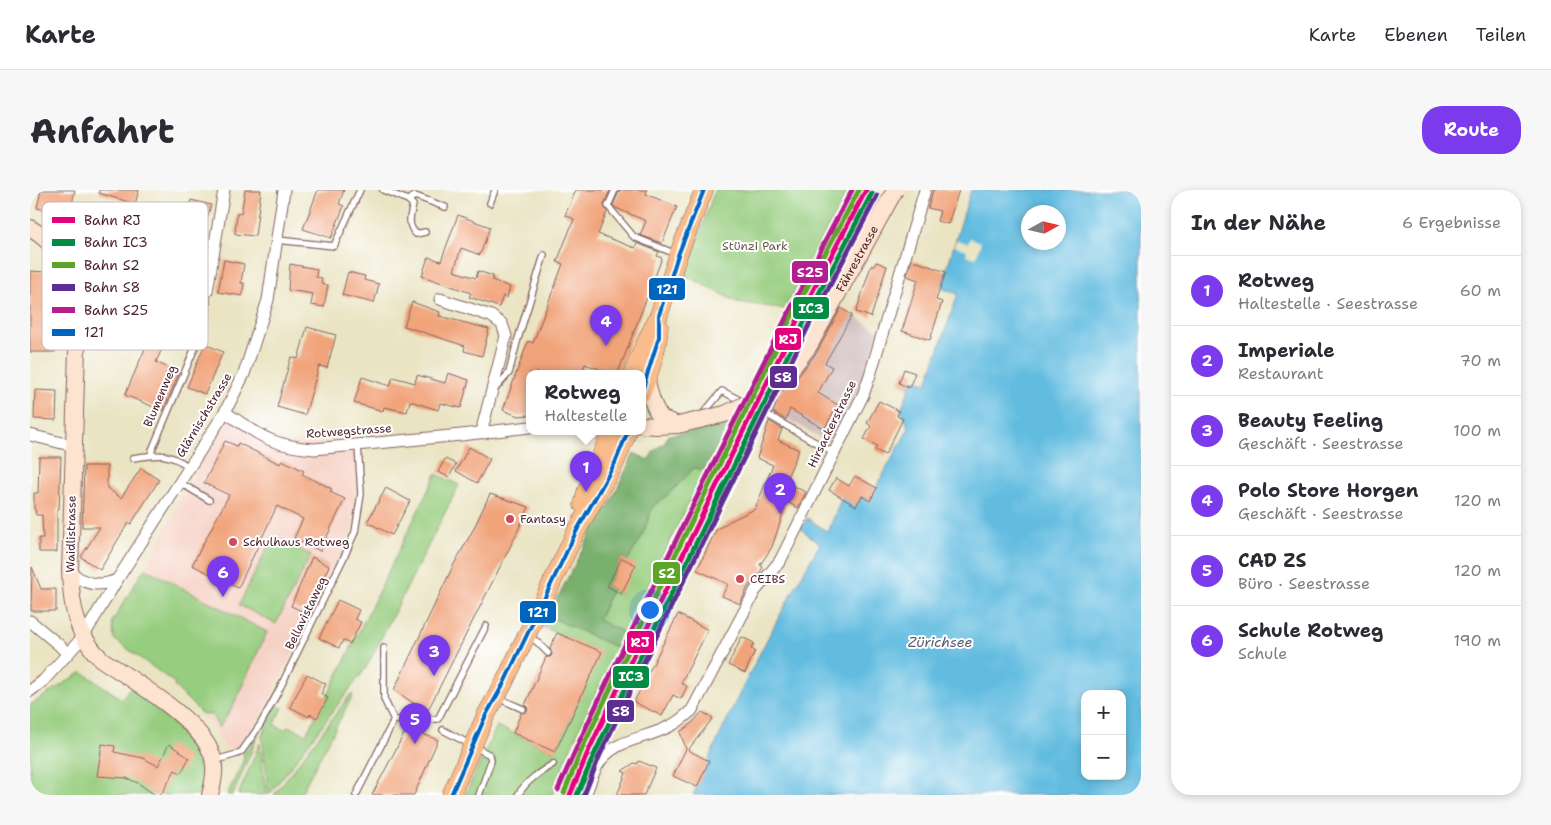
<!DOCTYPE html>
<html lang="de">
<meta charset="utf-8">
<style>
:root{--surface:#fff;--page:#f7f7f7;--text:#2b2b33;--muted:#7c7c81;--line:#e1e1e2;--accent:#7c3aed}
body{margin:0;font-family:"Shantell Sans",sans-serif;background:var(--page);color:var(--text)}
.controls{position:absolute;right:15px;bottom:15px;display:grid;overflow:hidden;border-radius:10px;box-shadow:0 2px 8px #0003}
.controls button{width:45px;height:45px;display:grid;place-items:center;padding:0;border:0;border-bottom:1px solid var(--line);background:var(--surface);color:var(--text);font:25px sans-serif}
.compass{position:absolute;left:991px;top:15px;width:45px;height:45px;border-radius:50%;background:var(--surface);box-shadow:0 2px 8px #0003;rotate:82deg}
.you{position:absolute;left:619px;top:419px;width:18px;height:18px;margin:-12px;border:4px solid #fff;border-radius:50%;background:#1a73e8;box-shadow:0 0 0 8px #1a73e833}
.badge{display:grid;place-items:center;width:32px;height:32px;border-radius:50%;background:var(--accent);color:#fff;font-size:16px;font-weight:700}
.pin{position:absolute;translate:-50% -41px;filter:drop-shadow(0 1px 2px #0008)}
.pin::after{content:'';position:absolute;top:26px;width:18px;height:15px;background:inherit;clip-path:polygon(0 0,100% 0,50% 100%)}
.popup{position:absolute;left:496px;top:180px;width:120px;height:65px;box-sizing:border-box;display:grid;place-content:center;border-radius:10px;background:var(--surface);filter:drop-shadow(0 1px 4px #0005);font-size:16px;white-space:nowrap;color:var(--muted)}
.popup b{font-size:19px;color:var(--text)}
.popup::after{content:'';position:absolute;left:50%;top:100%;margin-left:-10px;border:10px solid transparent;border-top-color:var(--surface)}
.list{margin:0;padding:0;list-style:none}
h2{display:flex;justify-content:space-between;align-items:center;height:65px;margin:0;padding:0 20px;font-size:21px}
h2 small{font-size:16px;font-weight:400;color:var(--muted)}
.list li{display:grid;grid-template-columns:32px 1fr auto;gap:15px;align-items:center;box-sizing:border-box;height:70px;padding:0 20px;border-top:1px solid var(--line)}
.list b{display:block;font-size:19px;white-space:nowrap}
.list p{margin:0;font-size:16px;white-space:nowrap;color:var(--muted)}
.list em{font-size:16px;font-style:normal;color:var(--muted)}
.map{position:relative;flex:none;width:1111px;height:605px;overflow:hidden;border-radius:20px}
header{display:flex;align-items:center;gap:30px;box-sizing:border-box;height:70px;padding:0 25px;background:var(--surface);border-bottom:1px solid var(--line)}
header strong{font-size:24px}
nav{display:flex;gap:28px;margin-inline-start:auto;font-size:18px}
.intro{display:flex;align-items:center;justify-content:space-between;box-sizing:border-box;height:120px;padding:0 30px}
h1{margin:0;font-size:35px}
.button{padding:12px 22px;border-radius:20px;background:var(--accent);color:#fff;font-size:18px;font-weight:700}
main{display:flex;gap:30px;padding:0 30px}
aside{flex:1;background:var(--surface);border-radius:20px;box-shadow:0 2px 8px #0003}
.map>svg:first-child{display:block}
.built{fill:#f6d1c5}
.industrial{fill:#d1bfbf}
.green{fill:#97cd7f;stroke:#707655}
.forest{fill:#79b06e;stroke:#62684c}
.water{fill:#62bce0;stroke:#566e86;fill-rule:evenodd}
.pier{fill:#eae4c3}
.building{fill:#f1a379}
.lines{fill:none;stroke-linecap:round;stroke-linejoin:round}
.lane-casing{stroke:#826460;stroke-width:8}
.street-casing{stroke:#826460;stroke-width:13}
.secondary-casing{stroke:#826460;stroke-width:18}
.primary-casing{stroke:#826460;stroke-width:19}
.lane{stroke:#fff;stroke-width:5.5}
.street{stroke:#fff;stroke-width:11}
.secondary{stroke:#fde4d0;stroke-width:16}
.primary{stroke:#f9bc8a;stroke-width:18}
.secondary-bridge-casing{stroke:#826460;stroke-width:18;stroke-linecap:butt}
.secondary-bridge{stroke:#fde4d0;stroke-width:16}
.bus-1-casing{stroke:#fff;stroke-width:8}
.bus-1{stroke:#0065bd;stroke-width:4}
.rail-1-casing{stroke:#fff;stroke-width:9}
.rail-2-casing{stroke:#fff;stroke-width:9}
.rail-3-casing{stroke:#fff;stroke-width:9}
.rail-4-casing{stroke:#fff;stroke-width:9}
.rail-5-casing{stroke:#fff;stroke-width:9}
.rail-1{stroke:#e5007d;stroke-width:5}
.rail-2{stroke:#048c45;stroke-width:5}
.rail-3{stroke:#5da526;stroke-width:5}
.rail-4{stroke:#5e2d91;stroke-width:5}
.rail-5{stroke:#b41e8e;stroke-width:5}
.poi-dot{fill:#d1495b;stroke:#fff;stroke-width:2}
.labels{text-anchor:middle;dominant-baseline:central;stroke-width:4;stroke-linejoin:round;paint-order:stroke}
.park-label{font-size:12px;fill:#655c48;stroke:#fff}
.street-label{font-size:12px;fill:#4a1f2b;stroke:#fff}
.poi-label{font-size:12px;fill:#4a1f2b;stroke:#fff;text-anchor:start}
.water-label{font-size:14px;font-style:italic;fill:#545e73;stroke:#fff}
.key{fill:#fff;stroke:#c9bcbf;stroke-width:1}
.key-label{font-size:14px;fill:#4a1f2b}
.line-badge{stroke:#fff;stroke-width:2}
.badge-label{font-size:14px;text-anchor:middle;font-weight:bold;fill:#fff}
</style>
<header>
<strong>Karte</strong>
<nav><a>Karte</a><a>Ebenen</a><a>Teilen</a></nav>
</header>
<div class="intro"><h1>Anfahrt</h1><a class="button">Route</a></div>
<main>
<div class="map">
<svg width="1111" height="605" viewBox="0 0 1111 605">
<rect width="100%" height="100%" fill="#fff"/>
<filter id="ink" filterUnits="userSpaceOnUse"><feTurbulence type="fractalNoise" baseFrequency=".02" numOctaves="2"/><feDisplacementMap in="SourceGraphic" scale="10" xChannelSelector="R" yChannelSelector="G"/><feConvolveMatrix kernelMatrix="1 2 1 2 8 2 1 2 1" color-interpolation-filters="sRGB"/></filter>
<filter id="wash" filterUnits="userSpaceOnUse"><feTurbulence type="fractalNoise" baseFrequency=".0096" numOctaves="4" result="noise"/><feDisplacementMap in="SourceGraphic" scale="20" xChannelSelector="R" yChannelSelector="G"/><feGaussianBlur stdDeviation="1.12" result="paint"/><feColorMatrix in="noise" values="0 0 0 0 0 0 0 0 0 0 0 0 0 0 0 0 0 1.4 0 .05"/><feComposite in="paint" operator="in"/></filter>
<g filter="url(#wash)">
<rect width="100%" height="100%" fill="#eae4c3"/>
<polygon class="built" points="195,222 244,252 326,255 328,298 323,336 312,361 239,511 225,535 209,556 203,560 198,559 192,553 173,525 134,485 84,449 82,432 123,365 154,302 157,300"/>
<polygon class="industrial" points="805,113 848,141 836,184 803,255 734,215 759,186"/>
<g class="green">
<polygon points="685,0 818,0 755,119 707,112 655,85"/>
<polygon points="664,278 675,280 595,443 568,431 582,399 590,404 597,371 611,349 623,316 640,303"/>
<polygon points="406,284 429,295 336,478 239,605 232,546 240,529 239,528 246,516 253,518 244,534 255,540 258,536 276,544 300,501"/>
<polygon points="243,346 281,365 246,434 209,415"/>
<polygon points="116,379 237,442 203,516 189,538 181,524 173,525 144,496 145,493 84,449 82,432 112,382"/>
<polygon points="518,426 588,458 540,559 522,605 435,605 467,536 525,562 571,462 513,437"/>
<path d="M52 482 92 509 100 497 163 548C174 565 180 585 172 605H0V515Z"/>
<polygon points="321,504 323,505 270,605 244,605"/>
<polygon points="229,543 203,605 197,605 213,571 214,563"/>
<polygon points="230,553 236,605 208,605"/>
</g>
<polygon class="forest" points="699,232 675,280 664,278 640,303 623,316 611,349 597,371 592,368 577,396 582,399 568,430 595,443 588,458 518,426 572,322 579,316 604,263 618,270 625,260 635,252 638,245 668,241"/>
<path class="water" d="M941 0H1111V605H663C700 519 743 434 790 354L771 339 777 328 798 342 812 307 826 316 832 306 839 310 879 238 871 220 883 189 897 193 928 104 911 98ZM998 22H1028V52H998ZM1055 504H1092V586H1055Z"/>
<polygon class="pier" points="940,48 951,52 946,68 936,65 937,60 924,56 926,50 938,53"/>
<g id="blocks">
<g class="building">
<polygon points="11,0 45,0 39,28 14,24 15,20 7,18"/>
<polygon points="69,0 109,0 105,14 69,3"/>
<polygon points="215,0 231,0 225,46 205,44 207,23 211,24"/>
<polygon points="288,0 314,0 309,14 314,16 301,48 273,39"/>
<polygon points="546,0 580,0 574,15 577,22 568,44 605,58 607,53 629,62 627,66 632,68 588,183 580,183 555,174 552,183 500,183 500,225 488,226 473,220 498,151 503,153 533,74 527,72 544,29 535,25"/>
<polygon points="590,0 617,0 616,4 647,17 632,53 610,45 616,31 586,18 583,15"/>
<polygon points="903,0 929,0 918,34 907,31 910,21 898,18"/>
<polygon points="161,10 181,15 174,38 155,33"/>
<polygon points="428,25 460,37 450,65 431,58 424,81 446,88 448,81 463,86 462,90 480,97 477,108 473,106 469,117 439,107 441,103 392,86 398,67 411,71"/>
<polygon points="64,26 84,32 82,40 86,42 81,57 57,50"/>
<polygon points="118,43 136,49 130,69 111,63"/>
<polygon points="194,70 214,74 211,93 214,93 212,106 188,102"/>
<polygon points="882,70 916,82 906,110 912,112 900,150 872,141 888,90 877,86"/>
<polygon points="846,72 857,76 841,127 826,122 841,76 844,76"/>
<polygon points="260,74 287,79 286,87 292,88 291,94 298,95 294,117 281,115 283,104 258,100"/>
<polygon points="0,81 16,82 14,127 26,128 25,162 0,162"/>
<polygon points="318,82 335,86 334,90 349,94 344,113 312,105"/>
<polygon points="382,112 410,122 409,126 459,139 452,166 434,161 435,156 374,136"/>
<polygon points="811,118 822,125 795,173 802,177 788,203 808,215 794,239 760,219 756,230 743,222 747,212 745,210 748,204 763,193 787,162"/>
<polygon points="277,137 306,145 297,178 289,176 275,225 247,217 261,167 268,169"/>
<polygon points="117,154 131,161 126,172 149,183 133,221 95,205"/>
<polygon points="175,154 193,162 175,204 157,197"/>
<polygon points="874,179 885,183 879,198 869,193"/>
<polygon points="418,183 439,190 431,218 410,213 408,220 380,211 377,222 354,217 353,221 324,213 332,187 360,196 363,187 385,193 387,185 415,193"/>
<polygon points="5,200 27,201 26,230 4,229"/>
<polygon points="849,211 869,221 867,226 873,229 855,265 845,260 847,256 834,249 841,236 837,233"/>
<polygon points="739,231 752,239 748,250 769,260 755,292 776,302 768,318 757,312 742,357 730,375 733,377 728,386 718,397 710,414 692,406 698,394 667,380 686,340 700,331 725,319 743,275 727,268"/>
<polygon points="195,251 207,256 208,253 250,274 252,270 274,281 272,284 302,299 300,302 315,309 290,361 264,348 273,329 247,316 208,398 162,375 199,305 174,293"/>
<polygon points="439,257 460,269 447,293 426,281"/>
<polygon points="9,267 31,267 29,319 27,319 27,362 9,362 9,348 13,348 12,325 6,325 5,319 4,319 4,303 8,303"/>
<polygon points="415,269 426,274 419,287 408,282"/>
<polygon points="54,276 77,276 77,298 91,308 111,278 129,290 101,334 99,333 95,338 70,380 51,367 70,337 52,337"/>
<polygon points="825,286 847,298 840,311 832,306 826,316 799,300 806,288 819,296"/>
<polygon points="356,298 380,311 362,345 337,332"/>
<polygon points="460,304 499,317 480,357 397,522 364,500 423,376 443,340"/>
<polygon points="282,367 299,376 283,410 280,409 274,422 261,416"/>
<polygon points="592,368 606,375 591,404 577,396"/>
<polygon points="2,377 11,399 26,399 26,421 1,421"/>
<polygon points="308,410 329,420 325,429 331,432 320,454 313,450 309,458 289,448"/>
<polygon points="648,424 678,440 651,493 657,496 651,509 643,505 632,526 604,512"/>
<polygon points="527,443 572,462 525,562 483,543 491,523 497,521 498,518 495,515 516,467 520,467 522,465 520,458"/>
<polygon points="712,447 724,453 721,459 725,461 715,483 698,475"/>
<polygon points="277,484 296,494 291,504 298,508 287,528 280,524 279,527 260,517"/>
<polygon points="672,522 683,528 658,560 679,571 667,597 643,586 656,559 650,542 662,533"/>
<polygon points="377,538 408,550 384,605 342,605"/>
<polygon points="72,554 85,556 84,562 113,568 128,576 139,554 159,568 151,583 145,580 131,605 125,605 108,593 96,588 67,586"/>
<polygon points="609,571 626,578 614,605 587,605 596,583 592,581 604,573 607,574"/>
</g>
</g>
</g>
<g filter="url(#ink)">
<use href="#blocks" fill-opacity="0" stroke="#826460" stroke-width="1"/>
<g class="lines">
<defs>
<g id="lane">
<path d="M353 0 378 10 383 15C380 26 377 35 386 44L395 42"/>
<polyline points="585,0 578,16 604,47 646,64"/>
<polyline points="378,10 385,6 415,17"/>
<polyline points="460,13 465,0"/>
<polyline points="247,50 304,56 330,0"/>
<polyline points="464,200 479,183 487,152 514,65"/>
<polyline points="672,225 692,201 729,220 804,263"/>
<polyline points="121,265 122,260 174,136 177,124 177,101"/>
<path d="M103 268C127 264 139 262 159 277"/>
<polyline points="149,292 179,310"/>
<polyline points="498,447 506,451 518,463"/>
<polyline points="354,458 354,509 364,530"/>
<polyline points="468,508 493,519"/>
<polyline points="413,540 460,565 461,571 449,605"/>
<polyline points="186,570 207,564 212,561 230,535 247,504 315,365 325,342 331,304 328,255"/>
<polyline points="326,605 364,530 408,529 456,436"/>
<path d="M488 605C496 591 510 582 523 574"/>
</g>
<g id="street">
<polyline points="28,61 44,60 177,101 194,0"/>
<polyline points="410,109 461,126 472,134 476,146 453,235 455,243"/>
<path d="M195 222C229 245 241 256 284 259L431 245 500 237"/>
<polyline points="0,245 36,254 44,254"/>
<path d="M40 380C52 395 70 397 87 390"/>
<polyline points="0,431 29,455 38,464"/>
<polyline points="0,501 13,491 53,447 87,390 195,222 214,184 238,110 254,0"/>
<path d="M555 605C559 596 562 585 567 576 583 548 615 550 640 536 649 532 655 526 662 520L725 401 750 371 833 205 840 185 895 0"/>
</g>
<g id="secondary">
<path d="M0 38C37 61 45 87 48 128L40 380C41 414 45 444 71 469 101 489 165 527 180 560 187 574 184 590 180 605"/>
<path d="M617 188C618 199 624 222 633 229 637 231 644 233 648 235"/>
<polyline points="612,235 627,236 646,235"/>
</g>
<g id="primary">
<polyline points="603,183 614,156 629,125 648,65 674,0"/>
<path d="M612 202C620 181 628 159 629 136"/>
<polyline points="553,315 556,302 581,241"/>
<polyline points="421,605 456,525 474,493 546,342 585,273 598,241"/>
</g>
</defs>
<use href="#lane" class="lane-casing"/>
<use href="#street" class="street-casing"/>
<use href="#secondary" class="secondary-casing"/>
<use href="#primary" class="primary-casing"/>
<use href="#lane" class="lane"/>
<use href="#street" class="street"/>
<use href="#secondary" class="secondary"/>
<use href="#primary" class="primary"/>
<defs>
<g id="secondary-bridge">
<path id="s1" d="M648 235 695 224 722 211 755 187 779 156 865 0"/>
</g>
</defs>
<use href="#secondary-bridge" class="secondary-bridge-casing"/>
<use href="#secondary-bridge" class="secondary-bridge"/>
<defs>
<g id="bus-1">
<polyline points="612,201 629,147 629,125 648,65 674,0"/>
<polyline points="421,605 456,525 474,493 546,342 585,273 598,241"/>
</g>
</defs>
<use href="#bus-1" class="bus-1-casing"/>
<use href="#bus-1" class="bus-1"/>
<defs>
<polyline id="rail-1" points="540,605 558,562 599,475 769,127 836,0"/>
<polyline id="rail-2" points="547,605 564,565 605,478 775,130 842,3"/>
<polyline id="rail-3" points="534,603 552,559 593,472 763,124 829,0"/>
<polyline id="rail-4" points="554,605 569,567 610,480 780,133 847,6"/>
<path id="rail-5" d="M528 600C565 513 608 429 649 344 705 229 762 114 822 0"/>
</defs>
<use href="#rail-1" class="rail-1-casing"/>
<use href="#rail-2" class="rail-2-casing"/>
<use href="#rail-3" class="rail-3-casing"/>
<use href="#rail-4" class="rail-4-casing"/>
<use href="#rail-5" class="rail-5-casing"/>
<use href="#rail-1" class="rail-1"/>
<use href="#rail-2" class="rail-2"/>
<use href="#rail-3" class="rail-3"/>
<use href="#rail-4" class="rail-4"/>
<use href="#rail-5" class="rail-5"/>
</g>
</g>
<g class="poi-dot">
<circle cx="480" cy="329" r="5"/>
<circle cx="203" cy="352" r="5"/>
<circle cx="710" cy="389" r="5"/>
</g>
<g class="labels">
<g class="park-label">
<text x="725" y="56">Stünzi Park</text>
</g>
<g class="street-label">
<text stroke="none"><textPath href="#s1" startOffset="258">Fährestrasse</textPath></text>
<text transform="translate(130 206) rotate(-67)">Blumenweg</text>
<text transform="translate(174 225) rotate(-59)">Glärnischstrasse</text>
<text transform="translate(802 234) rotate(-64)">Hirsackerstrasse</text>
<text transform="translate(319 241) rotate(-4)">Rotwegstrasse</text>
<text transform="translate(41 344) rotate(-89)">Waidlistrasse</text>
<text transform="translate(276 423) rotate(-64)">Bellavistaweg</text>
</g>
<g class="poi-label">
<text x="490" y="329">Fantasy</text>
<text x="213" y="352">Schulhaus Rotweg</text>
<text x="720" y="389">CEIBS</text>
</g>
<g class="water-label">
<text x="910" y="452">Zürichsee</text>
</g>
</g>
<rect x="12" y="12" width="166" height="148" rx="8" class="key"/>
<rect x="22" y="27" width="23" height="6" fill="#e5007d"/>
<rect x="22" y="49" width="23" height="7" fill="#048c45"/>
<rect x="22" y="72" width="23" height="6" fill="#5da526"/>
<rect x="22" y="94" width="23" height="7" fill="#5e2d91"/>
<rect x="22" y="117" width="23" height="6" fill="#b41e8e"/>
<rect x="22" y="139" width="23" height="7" fill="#0065bd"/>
<g class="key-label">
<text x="54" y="35">Bahn RJ</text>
<text x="54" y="57">Bahn IC3</text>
<text x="54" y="80">Bahn S2</text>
<text x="54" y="102">Bahn S8</text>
<text x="54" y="125">Bahn S25</text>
<text x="54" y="147">121</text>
</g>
<g class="line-badge">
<rect x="761" y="70" width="38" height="24" rx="5" fill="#b41e8e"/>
<rect x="618" y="87" width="38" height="24" rx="5" fill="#0065bd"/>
<rect x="762" y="106" width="38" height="24" rx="5" fill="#048c45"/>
<rect x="744" y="137" width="28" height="24" rx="5" fill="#e5007d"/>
<rect x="739" y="175" width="29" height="24" rx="5" fill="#5e2d91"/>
<rect x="622" y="371" width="29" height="24" rx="5" fill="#5da526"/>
<rect x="489" y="410" width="38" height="24" rx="5" fill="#0065bd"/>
<rect x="596" y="440" width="29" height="24" rx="5" fill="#e5007d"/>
<rect x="582" y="475" width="38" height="24" rx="5" fill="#048c45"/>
<rect x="576" y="509" width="29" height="24" rx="5" fill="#5e2d91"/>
</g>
<g class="badge-label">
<text x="780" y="87">S25</text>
<text x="637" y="104">121</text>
<text x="781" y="123">IC3</text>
<text x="758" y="154">RJ</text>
<text x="753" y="192">S8</text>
<text x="637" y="388">S2</text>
<text x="508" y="427">121</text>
<text x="610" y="457">RJ</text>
<text x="601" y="491">IC3</text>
<text x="591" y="526">S8</text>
</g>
</svg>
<div class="controls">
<button>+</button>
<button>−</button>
</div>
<svg class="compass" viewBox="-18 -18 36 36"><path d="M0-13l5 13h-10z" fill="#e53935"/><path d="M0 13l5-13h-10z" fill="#7c7c81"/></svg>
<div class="you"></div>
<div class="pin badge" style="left:556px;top:302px">1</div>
<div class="popup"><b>Rotweg</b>Haltestelle</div>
<div class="pin badge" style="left:750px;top:324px">2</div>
<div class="pin badge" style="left:404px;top:486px">3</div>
<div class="pin badge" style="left:576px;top:156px">4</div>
<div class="pin badge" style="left:385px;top:554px">5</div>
<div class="pin badge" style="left:193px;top:407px">6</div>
</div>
<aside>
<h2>In der Nähe<small>6 Ergebnisse</small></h2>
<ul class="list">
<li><span class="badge">1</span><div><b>Rotweg</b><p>Haltestelle · Seestrasse</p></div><em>60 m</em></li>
<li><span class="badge">2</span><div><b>Imperiale</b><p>Restaurant</p></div><em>70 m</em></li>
<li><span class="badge">3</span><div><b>Beauty Feeling</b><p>Geschäft · Seestrasse</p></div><em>100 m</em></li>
<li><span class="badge">4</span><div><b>Polo Store Horgen</b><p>Geschäft · Seestrasse</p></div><em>120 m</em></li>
<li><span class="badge">5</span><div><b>CAD ZS</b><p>Büro · Seestrasse</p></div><em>120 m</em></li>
<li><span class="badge">6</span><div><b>Schule Rotweg</b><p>Schule</p></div><em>190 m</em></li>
</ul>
</aside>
</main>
